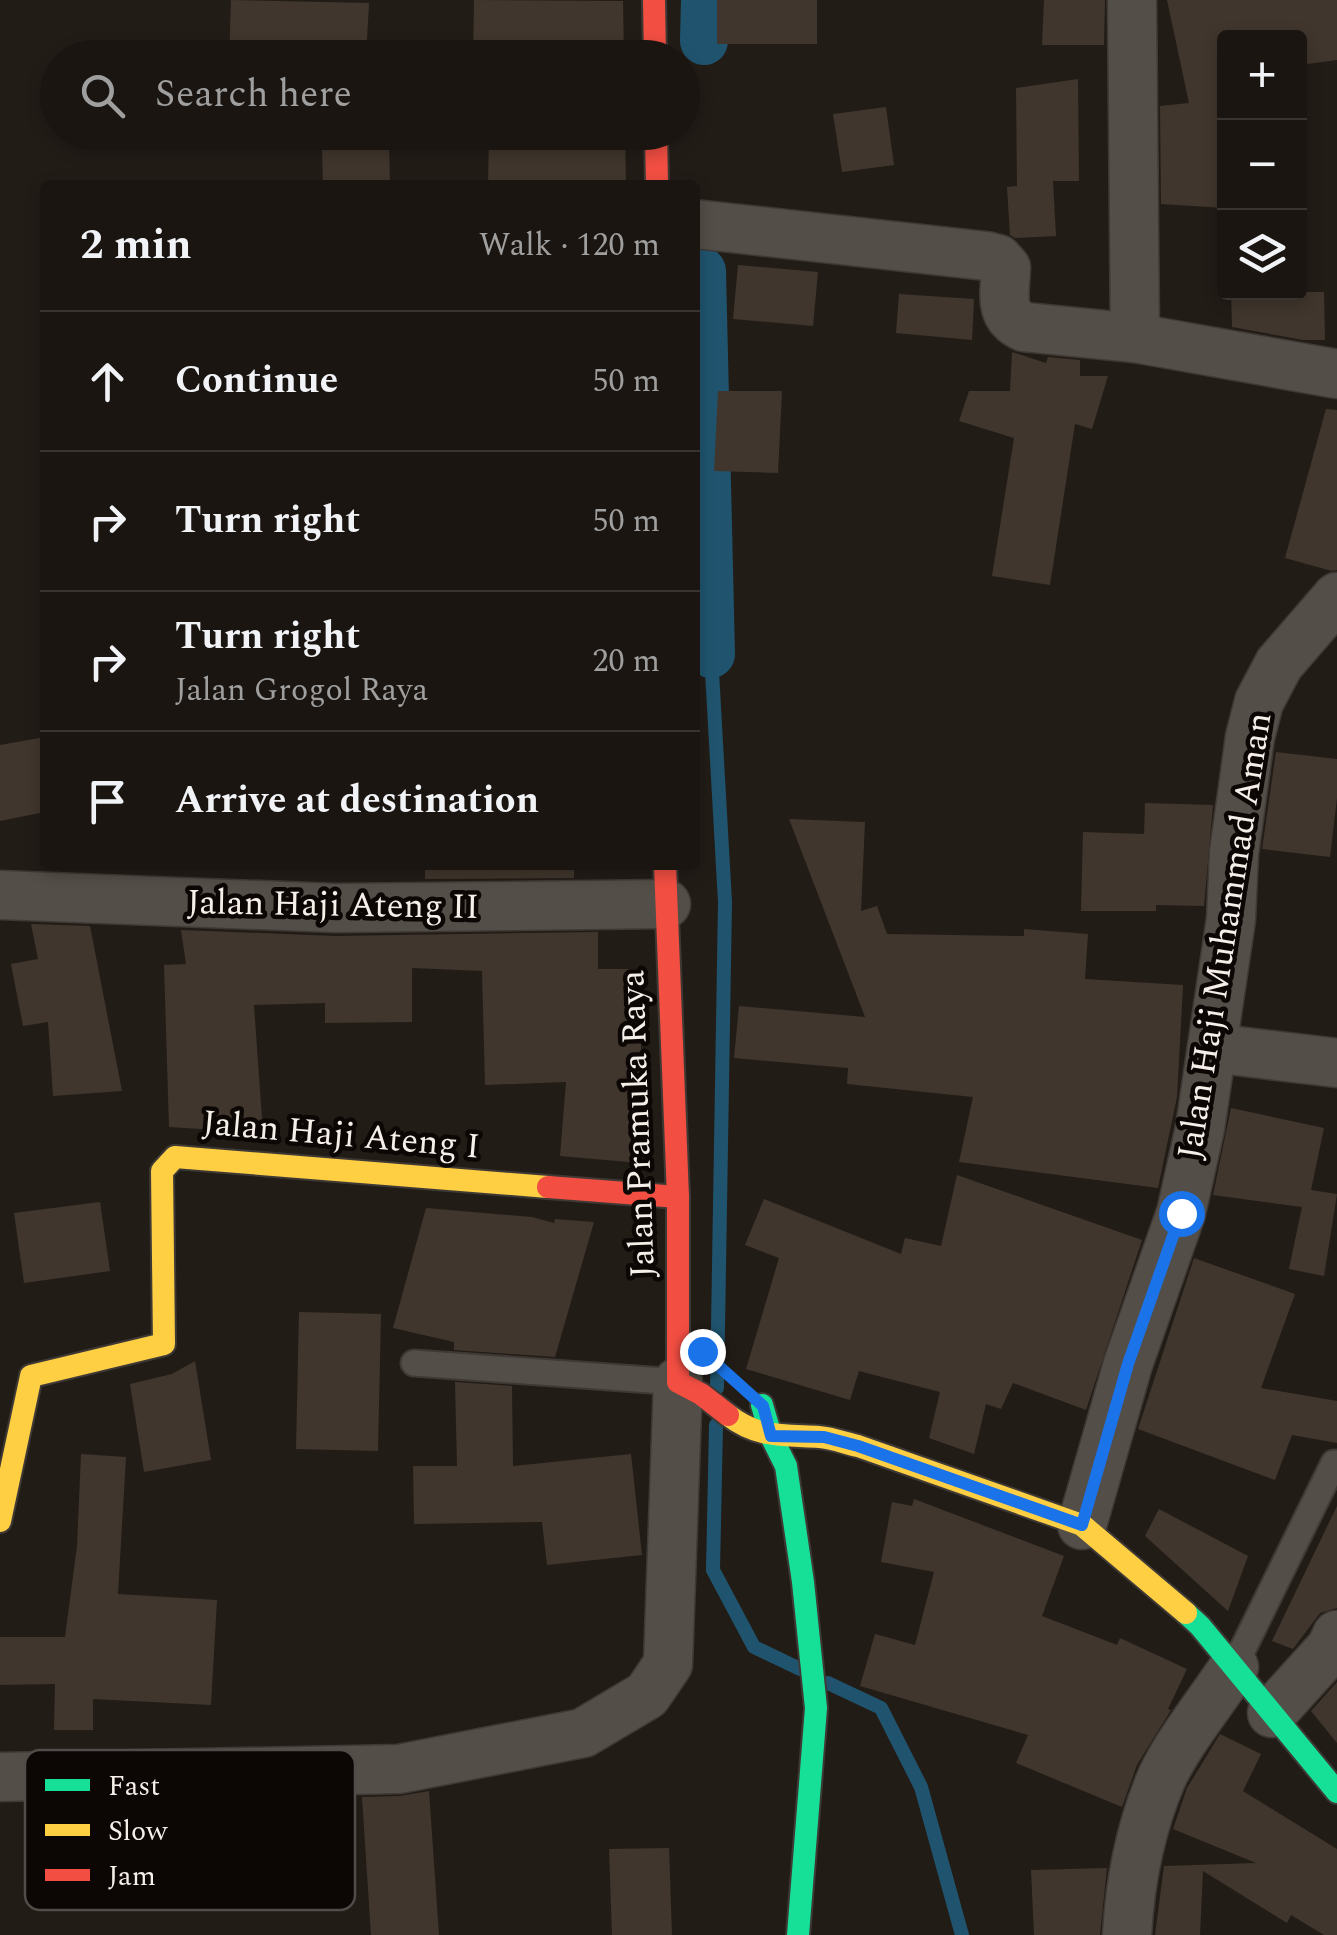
<!DOCTYPE html>
<meta charset="utf-8">
<style>
:root{--surface:#1a1511;--page:#27221f;--text:#f1f3f6;--muted:#9f9f9f;--line:#383431}
body{margin:0;font-family:Spectral,serif;background:var(--page);color:var(--text)}
.controls{position:absolute;right:30px;top:30px;display:grid;overflow:hidden;border-radius:10px;box-shadow:0 5px 15px #0003}
.controls button{width:90px;height:90px;display:grid;place-items:center;padding:0;border:0;border-bottom:2px solid var(--line);background:var(--surface);color:var(--text);font:50px sans-serif}
.stop{position:absolute;width:30px;height:30px;margin:-22px;border:8px solid #1a73e8;border-radius:50%;background:#fff}
.stop.end{background:#1a73e8;border-color:#fff;box-shadow:0 2px 10px #0008}
.list{margin:0;padding:0;list-style:none}
h2{display:flex;justify-content:space-between;align-items:center;height:130px;margin:0;padding:0 40px;font-size:42px}
h2 small{font-size:32px;font-weight:400;color:var(--muted)}
.list li{display:grid;grid-template-columns:65px 1fr auto;gap:30px;align-items:center;box-sizing:border-box;height:140px;padding:0 40px;border-top:2px solid var(--line)}
.list b{display:block;font-size:38px;white-space:nowrap}
.list p{margin:0;font-size:32px;white-space:nowrap;color:var(--muted)}
.list em{font-size:32px;font-style:normal;color:var(--muted)}
.icon{flex:none;width:55px;height:55px;fill:none;stroke:currentColor;stroke-width:2;stroke-linecap:round;stroke-linejoin:round}
.map{position:relative;flex:none;width:1337px;height:1935px;overflow:hidden}
.search{position:absolute;background:var(--surface);box-shadow:0 5px 15px #0003;left:40px;top:40px;width:660px;height:110px;display:flex;align-items:center;gap:25px;box-sizing:border-box;padding:0 35px;border-radius:55px;color:var(--muted);font-size:38px}
.panel{position:absolute;background:var(--surface);box-shadow:0 5px 15px #0003;left:40px;top:180px;width:660px;height:690px;border-radius:10px}
.map>svg:first-child{display:block}
.lines{fill:none;stroke-linecap:round;stroke-linejoin:round}
.stream{stroke:#20546e;stroke-width:14}
.canal{stroke:#20546e;stroke-width:48}
.building{fill:#40362d}
.lane-casing{stroke:#3f3935;stroke-width:29}
.street-casing{stroke:#3f3935;stroke-width:51}
.fast-casing{stroke:#3f3935;stroke-width:26}
.slow-casing{stroke:#3f3935;stroke-width:26}
.jam-casing{stroke:#3f3935;stroke-width:26}
.lane{stroke:#534e47;stroke-width:25}
.street{stroke:#534e47;stroke-width:48}
.fast{stroke:#16e098;stroke-width:22}
.slow{stroke:#ffcf43;stroke-width:22}
.jam{stroke:#f24e42;stroke-width:22}
.route{stroke:#1a73e8;stroke-width:12}
.labels{text-anchor:middle;dominant-baseline:central;stroke-width:9;stroke-linejoin:round;paint-order:stroke}
.street-label{font-size:35px;fill:#f6eee8;stroke:#0c0705}
.key{fill:#0c0705;stroke:#524c49;stroke-width:2.5}
.key-label{font-size:28px;fill:#f6eee8}
</style>
<div class="map">
<svg width="1337" height="1935" viewBox="0 0 1337 1935">
<rect width="100%" height="100%" fill="#221c17"/>
<g class="lines">
<g class="stream">
<polyline points="711,654 725,902 717,1388"/>
<polyline points="716,1425 713,1570 754,1647 800,1669"/>
<polyline points="828,1683 881,1708 921,1787 962,1935"/>
</g>
<g class="canal">
<polyline points="704,41 705,0"/>
<polyline points="702,271 711,654"/>
</g>
</g>
<g class="building">
<polygon points="231,0 369,3 366,58 229,58"/>
<polygon points="474,0 623,1 624,58 473,58"/>
<rect x="717" y="0" width="100" height="44"/>
<polygon points="1044,0 1105,0 1104,45 1042,45"/>
<polygon points="1167,0 1337,0 1337,60 1300,65 1300,38 1224,38 1224,75 1221,76 1224,100 1224,208 1161,204 1160,106 1189,103"/>
<polygon points="1078,79 1079,181 1053,181 1056,236 1015,238 1010,235 1007,187 1017,186 1016,88"/>
<polygon points="886,107 894,165 842,172 833,114"/>
<polygon points="566,132 625,132 626,185 488,185 489,134 566,137"/>
<polygon points="389,145 390,185 323,185 322,147"/>
<polygon points="738,265 818,272 813,326 733,319"/>
<polygon points="1231,292 1324,292 1325,340 1303,340 1232,327"/>
<polygon points="899,294 974,299 972,340 896,333"/>
<polygon points="1012,352 1046,363 1048,357 1080,360 1080,376 1108,376 1092,429 1075,424 1050,585 992,576 1014,438 959,421 969,391 1010,391"/>
<polygon points="718,391 782,391 778,473 714,471"/>
<polygon points="1326,409 1337,410 1337,570 1332,571 1285,558"/>
<polygon points="45,737 45,812 0,821 0,745"/>
<polygon points="1276,752 1337,759 1337,798 1330,857 1262,849"/>
<polygon points="1145,803 1213,805 1204,906 1156,905 1156,911 1081,911 1083,832 1144,834"/>
<polygon points="789,819 865,822 861,911 877,906 887,934 1024,936 1024,929 1088,934 1085,979 1183,985 1177,1097 1158,1188 959,1162 973,1097 847,1084 848,1068 734,1058 739,1006 865,1017"/>
<polygon points="425,865 574,865 574,878 425,879"/>
<polygon points="31,924 90,926 122,1091 53,1096 48,1022 23,1026 11,964 38,959"/>
<polygon points="181,930 336,936 598,932 598,969 638,969 644,1118 640,1163 560,1156 566,1082 485,1085 482,971 412,968 412,1022 325,1023 325,1003 254,1005 263,1133 169,1127 164,965 186,964"/>
<polygon points="1231,1108 1324,1128 1311,1190 1337,1194 1324,1276 1289,1269 1302,1207 1213,1195"/>
<polygon points="957,1175 1142,1240 1086,1410 1013,1383 1001,1409 986,1404 974,1454 929,1438 940,1392 859,1371 850,1400 746,1369 779,1258 745,1245 764,1199 901,1254 905,1238 941,1246"/>
<polygon points="100,1202 110,1271 24,1283 14,1213"/>
<polygon points="426,1208 532,1217 554,1223 555,1219 594,1222 555,1357 454,1350 454,1342 393,1328"/>
<polygon points="1194,1258 1295,1294 1261,1388 1337,1401 1337,1443 1292,1435 1275,1480 1138,1429"/>
<polygon points="299,1312 381,1314 378,1451 296,1449"/>
<polygon points="195,1361 211,1460 144,1472 130,1384 172,1374"/>
<polygon points="455,1382 512,1386 513,1466 631,1454 642,1555 547,1565 542,1522 414,1524 413,1466 457,1466"/>
<polygon points="81,1454 126,1457 118,1594 217,1600 211,1705 93,1699 93,1730 54,1730 55,1684 0,1685 0,1637 65,1637 77,1546"/>
<polygon points="914,1499 1064,1556 1042,1616 1117,1645 1120,1638 1187,1669 1168,1709 1171,1710 1137,1765 1122,1807 1016,1763 1028,1735 860,1686 875,1634 915,1645 934,1572 881,1562 892,1502 912,1506"/>
<polygon points="1337,1506 1337,1608 1320,1613 1293,1649 1272,1641"/>
<polygon points="1159,1509 1248,1556 1228,1611 1145,1536"/>
<polygon points="1337,1682 1337,1743 1311,1711"/>
<polygon points="1220,1734 1261,1754 1243,1791 1337,1849 1337,1935 1324,1935 1291,1915 1287,1923 1203,1871 1200,1935 1155,1935 1164,1866 1256,1863 1173,1829 1187,1788"/>
<polygon points="429,1791 439,1935 371,1935 362,1797 400,1796"/>
<polygon points="669,1848 672,1935 612,1935 609,1849"/>
<polygon points="1107,1868 1100,1935 1034,1935 1031,1870"/>
</g>
<g class="lines">
<defs>
<g id="lane">
<polyline points="414,1363 678,1382"/>
<polyline points="1234,1667 1334,1463 1337,1463"/>
</g>
<g id="street">
<polyline points="1132,0 1135,338"/>
<path d="M695 224 986 256 998 259 1006 268C1005 294 998 315 1024 327L1135 338 1337 374"/>
<polyline points="0,895 336,908 666,904"/>
<polyline points="1212,1048 1337,1063"/>
<polyline points="1082,1525 1128,1364 1181,1213 1200,1128 1231,919 1234,853 1250,737 1259,702 1279,664 1337,597"/>
<polyline points="1272,1713 1331,1648 1337,1635"/>
<polyline points="0,1777 399,1769 583,1733 647,1695 668,1664 678,1382"/>
<path d="M1127 1935C1130 1882 1141 1826 1162 1777 1179 1741 1211 1702 1234 1667"/>
</g>
<g id="fast">
<polyline points="762,1405 771,1436 786,1466 803,1582 816,1708 798,1935"/>
<polyline points="1186,1613 1200,1626 1337,1792"/>
</g>
<g id="slow">
<path d="M728 1415C757 1438 784 1435 819 1437 832 1438 845 1443 858 1446L1082 1525 1186 1613"/>
<polyline points="0,1521 31,1376 164,1344 162,1171 175,1157 548,1187"/>
</g>
<g id="jam">
<polyline points="654,0 655,58"/>
<polyline points="656,132 657,185"/>
<polyline points="665,865 678,1197 678,1382 701,1394 728,1415"/>
<polyline points="548,1187 678,1197"/>
</g>
</defs>
<use href="#lane" class="lane-casing"/>
<use href="#street" class="street-casing"/>
<use href="#fast" class="fast-casing"/>
<use href="#slow" class="slow-casing"/>
<use href="#jam" class="jam-casing"/>
<use href="#lane" class="lane"/>
<use href="#street" class="street"/>
<use href="#fast" class="fast"/>
<use href="#slow" class="slow"/>
<use href="#jam" class="jam"/>
</g>
<g class="lines">
<polyline class="route" points="702,1351 763,1406 771,1436 824,1437 858,1446 1082,1525 1128,1364 1181,1213"/>
</g>
<g class="labels">
<g class="street-label">
<text transform="translate(333 905) rotate(1)">Jalan Haji Ateng II</text>
<text transform="translate(1225 936) rotate(-81)">Jalan Haji Muhammad Aman</text>
<text transform="translate(638 1124) rotate(-92)">Jalan Pramuka Raya</text>
<text transform="translate(341 1135) rotate(5)">Jalan Haji Ateng I</text>
</g>
</g>
<rect x="25" y="1750" width="330" height="160" rx="15" class="key"/>
<rect x="45" y="1779" width="45" height="12" fill="#16e098"/>
<rect x="45" y="1824" width="45" height="12" fill="#ffcf43"/>
<rect x="45" y="1869" width="45" height="12" fill="#f24e42"/>
<g class="key-label">
<text x="108" y="1795">Fast</text>
<text x="108" y="1840">Slow</text>
<text x="108" y="1885">Jam</text>
</g>
</svg>
<div class="controls">
<button>+</button>
<button>−</button>
<button><svg class="icon" aria-label="layers" viewBox="0 0 24 24"><path d="M12 4l9 5-9 5-9-5zM3 14l9 5 9-5"/></svg></button>
</div>
<div class="stop" style="left:1181px;top:1213px"></div>
<div class="stop end" style="left:702px;top:1351px"></div>
<div class="search"><svg class="icon" aria-label="search" viewBox="0 0 24 24"><circle cx="10" cy="10" r="6"/><path d="M15 15l6 6"/></svg>Search here</div>
<section class="panel">
<h2>2 min<small>Walk · 120 m</small></h2>
<ul class="list">
<li><svg class="icon" aria-label="ahead" viewBox="0 0 24 24"><path d="M12 20V5M6 11l6-6 6 6"/></svg><div><b>Continue</b></div><em>50 m</em></li>
<li><svg class="icon" aria-label="right" viewBox="0 0 24 24"><path d="M7 20v-9h11M14 6l5 5-5 5"/></svg><div><b>Turn right</b></div><em>50 m</em></li>
<li><svg class="icon" aria-label="right" viewBox="0 0 24 24"><path d="M7 20v-9h11M14 6l5 5-5 5"/></svg><div><b>Turn right</b><p>Jalan Grogol Raya</p></div><em>20 m</em></li>
<li><svg class="icon" aria-label="arrive" viewBox="0 0 24 24"><path d="M6 21V4h12l-3 4 3 4H6"/></svg><div><b>Arrive at destination</b></div></li>
</ul>
</section>
</div>
